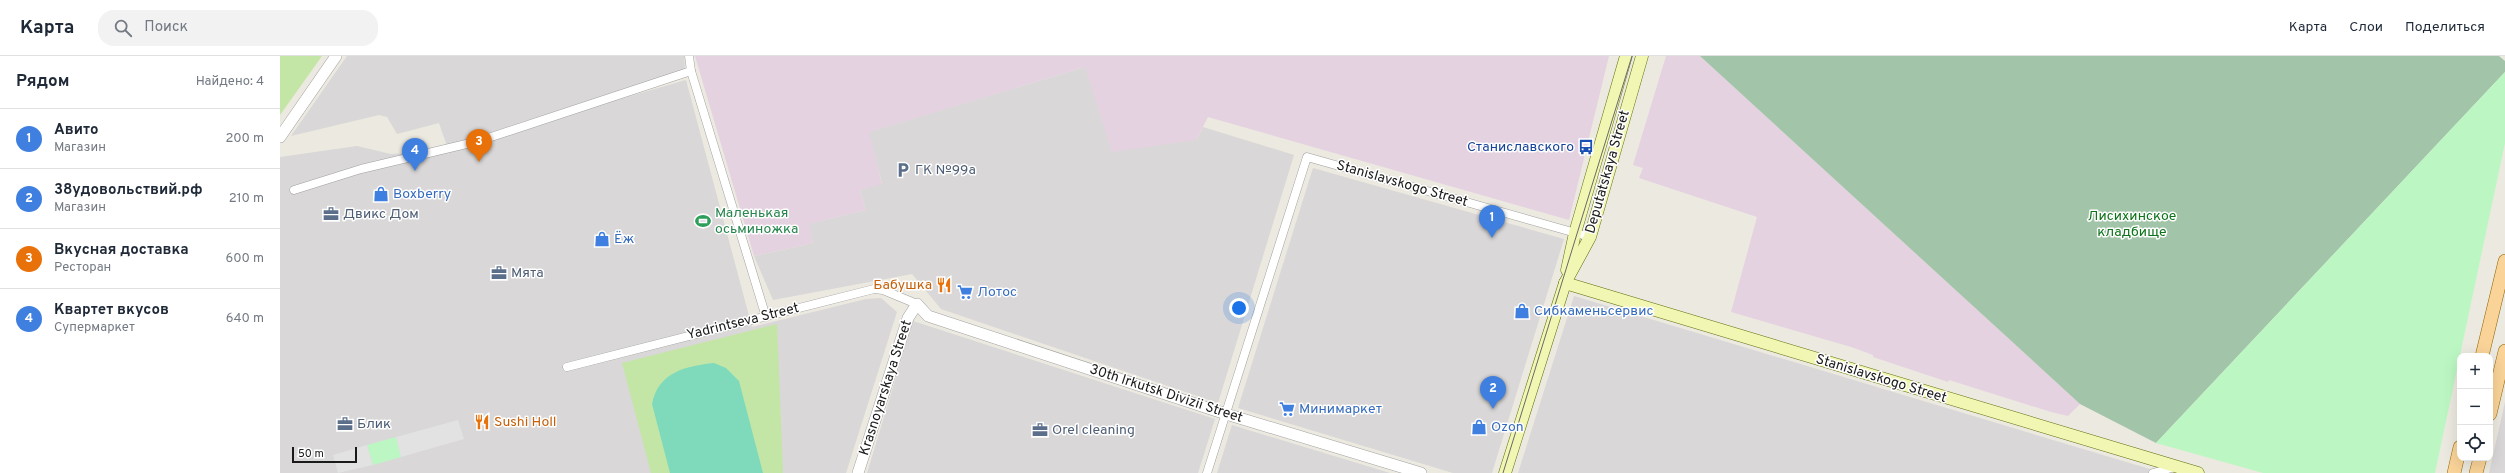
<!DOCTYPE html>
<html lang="ru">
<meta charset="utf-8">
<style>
:root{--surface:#fff;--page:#f2f2f3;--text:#1f2937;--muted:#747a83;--line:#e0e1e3;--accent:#1a73e8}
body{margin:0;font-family:Overpass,sans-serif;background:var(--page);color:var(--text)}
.controls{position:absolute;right:12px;bottom:12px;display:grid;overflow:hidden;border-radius:8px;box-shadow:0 4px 16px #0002}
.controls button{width:36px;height:36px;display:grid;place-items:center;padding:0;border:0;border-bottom:1px solid var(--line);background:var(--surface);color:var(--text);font:20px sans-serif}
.scale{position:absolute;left:12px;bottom:10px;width:65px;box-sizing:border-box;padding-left:4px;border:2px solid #1a1a1a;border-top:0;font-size:11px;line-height:14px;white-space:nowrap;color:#1a1a1a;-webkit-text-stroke:3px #fff;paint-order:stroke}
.you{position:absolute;left:959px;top:252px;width:14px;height:14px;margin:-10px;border:3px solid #fff;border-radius:50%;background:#1a73e8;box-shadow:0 0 0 6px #1a73e833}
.badge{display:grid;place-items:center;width:26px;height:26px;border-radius:50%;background:var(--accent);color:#fff;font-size:13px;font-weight:700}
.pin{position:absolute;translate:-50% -33px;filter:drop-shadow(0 1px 2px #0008)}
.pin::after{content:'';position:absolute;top:21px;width:14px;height:12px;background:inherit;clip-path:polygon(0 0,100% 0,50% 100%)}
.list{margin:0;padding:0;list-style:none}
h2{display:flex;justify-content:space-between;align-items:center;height:52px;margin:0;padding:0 16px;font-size:17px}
h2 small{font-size:13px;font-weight:400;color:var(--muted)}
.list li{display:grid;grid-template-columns:26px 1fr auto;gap:12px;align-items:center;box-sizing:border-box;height:60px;padding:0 16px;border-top:1px solid var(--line)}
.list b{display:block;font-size:15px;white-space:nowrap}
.list p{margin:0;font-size:13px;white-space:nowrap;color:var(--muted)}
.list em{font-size:13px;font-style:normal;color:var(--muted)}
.icon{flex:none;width:22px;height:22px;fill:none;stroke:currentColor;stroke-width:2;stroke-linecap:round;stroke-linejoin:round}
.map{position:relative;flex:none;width:2225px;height:417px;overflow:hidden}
header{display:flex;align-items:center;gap:24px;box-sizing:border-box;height:56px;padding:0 20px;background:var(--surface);border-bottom:1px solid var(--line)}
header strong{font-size:19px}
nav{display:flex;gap:22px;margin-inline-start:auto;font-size:14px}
.search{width:280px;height:36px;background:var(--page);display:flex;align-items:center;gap:10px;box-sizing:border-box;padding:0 14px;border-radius:16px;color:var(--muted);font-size:15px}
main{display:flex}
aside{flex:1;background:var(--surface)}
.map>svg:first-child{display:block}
.residential{fill:#d9d7d7}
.industrial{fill:#e5d2e1}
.grass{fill:#c3e6a6}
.cemetery{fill:#a2c4a8}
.park{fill:#bcf7c3}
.pitch{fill:#7fdabb}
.parking{fill:#e2e2e2}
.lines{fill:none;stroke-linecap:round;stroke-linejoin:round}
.minor-casing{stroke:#a1a1a1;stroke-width:9}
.tertiary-casing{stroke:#a1a1a1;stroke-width:12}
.secondary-casing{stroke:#5d6c07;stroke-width:13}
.primary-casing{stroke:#8d6504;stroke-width:14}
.minor{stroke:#fff;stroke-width:8}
.tertiary{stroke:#fff;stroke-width:11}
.secondary{stroke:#f1f7b3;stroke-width:12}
.primary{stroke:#f9d398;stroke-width:13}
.tram{stroke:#686868;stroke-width:1}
.labels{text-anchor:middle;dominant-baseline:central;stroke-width:3;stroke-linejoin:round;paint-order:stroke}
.transit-label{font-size:14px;fill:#164399;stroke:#fff;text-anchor:end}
.service-label{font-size:14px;fill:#4e5e75;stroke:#fff;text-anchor:start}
.street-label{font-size:14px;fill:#1a1a1a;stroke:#fff}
.shop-label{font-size:14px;fill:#366cbe;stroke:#fff;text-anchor:start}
.leisure-label{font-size:14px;fill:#27864d;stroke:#fff;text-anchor:start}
.park-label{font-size:14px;fill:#0e731a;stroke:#fff}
.food-label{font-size:14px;fill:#c56008;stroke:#fff;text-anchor:end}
</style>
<header>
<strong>Карта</strong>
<div class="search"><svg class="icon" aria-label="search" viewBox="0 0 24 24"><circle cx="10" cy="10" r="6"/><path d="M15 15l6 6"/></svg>Поиск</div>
<nav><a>Карта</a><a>Слои</a><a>Поделиться</a></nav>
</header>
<main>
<aside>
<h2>Рядом<small>Найдено: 4</small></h2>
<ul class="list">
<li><span class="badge" style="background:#3f7fe0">1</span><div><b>Авито</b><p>Магазин</p></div><em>200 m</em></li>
<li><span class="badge" style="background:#3f7fe0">2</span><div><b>38удовольствий.рф</b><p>Магазин</p></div><em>210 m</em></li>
<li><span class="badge" style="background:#e8710a">3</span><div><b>Вкусная доставка</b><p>Ресторан</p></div><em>600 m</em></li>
<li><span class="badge" style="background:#3f7fe0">4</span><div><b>Квартет вкусов</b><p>Супермаркет</p></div><em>640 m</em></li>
</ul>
</aside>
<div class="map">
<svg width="2225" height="417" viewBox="0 0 2225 417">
<rect width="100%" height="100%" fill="#ece9e0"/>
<g class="residential">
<polygon points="67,0 404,0 405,14 167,90 159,67 117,78 107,61 99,59 11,80"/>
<polygon points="805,11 916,84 923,71 1014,99 938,347 661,253 632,218 493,244 474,200 533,187 528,168 586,154 580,134 602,127 588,76"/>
<polygon points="406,24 472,271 586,243 601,242 617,256 566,417 0,417 0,101 77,90 111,98 159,95"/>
<polygon points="1033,112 1284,183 1212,417 1173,417 958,352"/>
<polygon points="1294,240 1883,417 1238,417"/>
<polygon points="633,265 935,363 918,417 587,417"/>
<polygon points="2225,346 2225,417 2209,417"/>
<polygon points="952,369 1110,417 937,417"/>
</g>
<g class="industrial">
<polygon points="415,0 1329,0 1289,164 928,61 916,84 832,96 805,11 589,76 602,128 580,134 586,154 529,168 533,187 474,200"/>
<polygon points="1386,0 1420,0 1800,348 1788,360 1771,356 1669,324 1668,326 1593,301 1593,299 1571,291 1451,256 1477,161 1359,122 1363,112 1353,109"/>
</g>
<g class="grass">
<polygon points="0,0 42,0 0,59"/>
<polygon points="497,268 503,417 371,417 342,307"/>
</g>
<polygon class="cemetery" points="1420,0 2219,0 2225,5 2225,16 1876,387 1800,348"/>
<g class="park">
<polygon points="2225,16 2225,87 2155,417 1983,417 1876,387"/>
<polygon points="116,381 121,401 93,409 87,389"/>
</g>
<path class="pitch" d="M434 307 446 312 459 325 483 417H390L372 348C378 316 406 310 434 307Z"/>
<g class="parking">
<polygon points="178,364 184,383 121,401 116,381"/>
<polygon points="87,389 93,409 58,417 53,399"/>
</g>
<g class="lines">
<defs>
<g id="minor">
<polyline points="409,0 411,15 486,261"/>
<polyline points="14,134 81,113 199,85 411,15"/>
<polyline points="287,311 594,233 603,234 637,248"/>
<polyline points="927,417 1027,101 1310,181"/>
<polyline points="1873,417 1895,411"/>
</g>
<g id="tertiary">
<polyline points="0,81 56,0"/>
<polyline points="578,417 628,262 637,248 648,260 946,358 1141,417"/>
</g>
<g id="secondary">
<polyline points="1287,214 1295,177 1346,0"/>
<polyline points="1285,227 1918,417"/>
<polyline points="1225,417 1285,227 1310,181 1362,0"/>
</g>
<g id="primary">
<polyline points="2202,300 2225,205"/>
<polyline points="2210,358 2225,295"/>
<polyline points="2174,417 2180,391"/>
<polyline points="2196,417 2200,402"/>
</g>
</defs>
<use href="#minor" class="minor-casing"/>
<use href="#tertiary" class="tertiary-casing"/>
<use href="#secondary" class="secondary-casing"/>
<use href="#primary" class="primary-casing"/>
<use href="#minor" class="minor"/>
<use href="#tertiary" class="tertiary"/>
<use href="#secondary" class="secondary"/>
<use href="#primary" class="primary"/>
<polyline class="tram" points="1223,417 1352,0"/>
</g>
<defs>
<symbol id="bus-bare" viewBox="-9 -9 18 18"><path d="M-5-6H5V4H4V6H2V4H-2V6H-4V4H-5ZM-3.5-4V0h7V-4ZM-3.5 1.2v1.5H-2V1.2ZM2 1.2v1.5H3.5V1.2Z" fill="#1a4fb4" stroke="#fff" stroke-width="2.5" paint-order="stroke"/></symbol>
<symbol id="parking-bare" viewBox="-9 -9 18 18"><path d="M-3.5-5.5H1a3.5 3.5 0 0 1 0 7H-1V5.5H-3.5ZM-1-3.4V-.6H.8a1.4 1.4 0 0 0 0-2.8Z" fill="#5c6f8a" stroke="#fff" stroke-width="2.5" paint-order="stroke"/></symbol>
<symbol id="shop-bare" viewBox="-9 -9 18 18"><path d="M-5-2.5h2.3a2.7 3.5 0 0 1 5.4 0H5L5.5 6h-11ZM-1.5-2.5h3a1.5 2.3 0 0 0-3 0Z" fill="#3f7fe0" stroke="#fff" stroke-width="2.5" paint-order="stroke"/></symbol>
<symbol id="office-bare" viewBox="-9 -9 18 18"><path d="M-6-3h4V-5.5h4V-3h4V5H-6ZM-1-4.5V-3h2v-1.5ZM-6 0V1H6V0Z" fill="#5c6f8a" stroke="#fff" stroke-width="2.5" paint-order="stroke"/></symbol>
<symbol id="stadium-bare" viewBox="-9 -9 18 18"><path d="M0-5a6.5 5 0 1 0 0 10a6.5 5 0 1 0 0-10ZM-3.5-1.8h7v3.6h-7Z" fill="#2e9e5b" stroke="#fff" stroke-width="2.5" paint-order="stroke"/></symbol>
<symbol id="restaurant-bare" viewBox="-9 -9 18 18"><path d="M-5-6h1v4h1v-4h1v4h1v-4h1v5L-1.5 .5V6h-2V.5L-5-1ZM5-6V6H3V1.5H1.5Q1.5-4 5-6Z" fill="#e8710a" stroke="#fff" stroke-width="2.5" paint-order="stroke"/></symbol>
<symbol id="supermarket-bare" viewBox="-9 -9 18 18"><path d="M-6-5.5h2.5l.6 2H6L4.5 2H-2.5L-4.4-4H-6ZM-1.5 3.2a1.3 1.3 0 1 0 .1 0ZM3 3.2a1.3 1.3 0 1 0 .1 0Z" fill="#3f7fe0" stroke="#fff" stroke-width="2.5" paint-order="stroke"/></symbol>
</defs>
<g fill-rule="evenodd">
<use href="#bus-bare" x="1295" y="80" width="22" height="22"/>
<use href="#parking-bare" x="612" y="103" width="22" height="22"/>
<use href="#shop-bare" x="90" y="127" width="22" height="22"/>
<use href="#office-bare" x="40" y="147" width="22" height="22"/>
<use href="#stadium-bare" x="412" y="154" width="22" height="22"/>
<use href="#shop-bare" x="311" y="172" width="22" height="22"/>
<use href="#office-bare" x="208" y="206" width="22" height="22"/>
<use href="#restaurant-bare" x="653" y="218" width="22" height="22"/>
<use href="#supermarket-bare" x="674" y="225" width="22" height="22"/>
<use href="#shop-bare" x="1231" y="244" width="22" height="22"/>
<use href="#supermarket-bare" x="996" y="342" width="22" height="22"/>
<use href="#restaurant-bare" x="191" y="355" width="22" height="22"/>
<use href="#office-bare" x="54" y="357" width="22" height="22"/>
<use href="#shop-bare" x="1188" y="360" width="22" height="22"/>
<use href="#office-bare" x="749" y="363" width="22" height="22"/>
</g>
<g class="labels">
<g class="transit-label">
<text x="1294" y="91">Станиславского</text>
</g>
<g class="service-label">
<text x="635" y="114">ГК №99а</text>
<text x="63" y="158">Двикс Дом</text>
<text x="231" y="217">Мята</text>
<text x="77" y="368">Блик</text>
<text x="772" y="374">Orel cleaning</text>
</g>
<g class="street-label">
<text transform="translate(1328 116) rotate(-74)">Deputatskaya Street</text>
<text transform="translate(1122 128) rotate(16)">Stanislavskogo Street</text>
<text transform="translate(463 266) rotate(-14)">Yadrintseva Street</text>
<text transform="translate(1601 323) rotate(17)">Stanislavskogo Street</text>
<text transform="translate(606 332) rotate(-72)">Krasnoyarskaya Street</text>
<text transform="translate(886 338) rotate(18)">30th Irkutsk Divizii Street</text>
</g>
<g class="shop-label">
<text x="113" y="138">Boxberry</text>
<text x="334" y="183">Ёж</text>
<text x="697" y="236">Лотос</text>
<text x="1254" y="255">Сибкаменьсервис</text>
<text x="1019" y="353">Минимаркет</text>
<text x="1211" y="371">Ozon</text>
</g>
<g class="leisure-label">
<text x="435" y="157">Маленькая<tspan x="435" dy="16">осьминожка</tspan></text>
</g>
<g class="park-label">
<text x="1852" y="160">Лисихинское<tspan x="1852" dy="16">кладбище</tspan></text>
</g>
<g class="food-label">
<text x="652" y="229">Бабушка</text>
<text x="214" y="366" text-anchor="start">Sushi Holl</text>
</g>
</g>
</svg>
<div class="controls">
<button>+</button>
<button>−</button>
<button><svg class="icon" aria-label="locate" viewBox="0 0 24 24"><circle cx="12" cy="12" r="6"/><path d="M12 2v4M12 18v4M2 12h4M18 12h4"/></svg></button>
</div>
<div class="scale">50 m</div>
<div class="you"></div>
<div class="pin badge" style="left:1212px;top:182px;background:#3f7fe0">1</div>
<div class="pin badge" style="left:1213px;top:353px;background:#3f7fe0">2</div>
<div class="pin badge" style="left:199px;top:106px;background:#e8710a">3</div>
<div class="pin badge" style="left:135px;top:115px;background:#3f7fe0">4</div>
</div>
</main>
